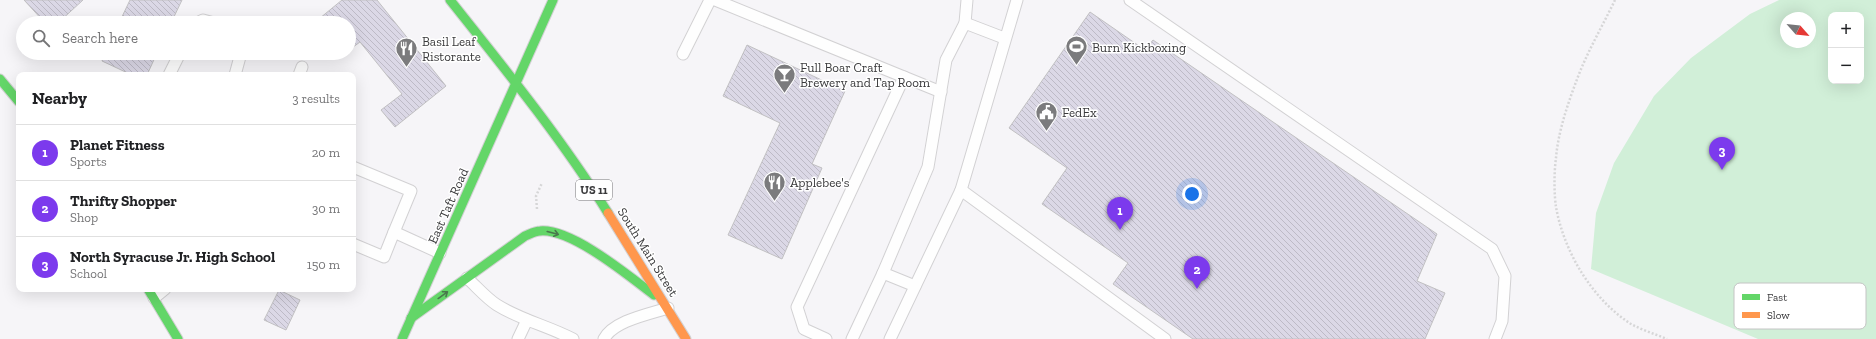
<!DOCTYPE html>
<meta charset="utf-8">
<style>
:root{--surface:#fff;--page:#f2f2f2;--text:#202124;--muted:#757577;--line:#e0e0e0;--accent:#7c3aed}
body{margin:0;font-family:"Zilla Slab",serif;background:var(--page);color:var(--text)}
.controls{position:absolute;right:12px;top:12px;display:grid;overflow:hidden;border-radius:8px;box-shadow:0 4px 16px #0002}
.controls button{width:36px;height:36px;display:grid;place-items:center;padding:0;border:0;border-bottom:1px solid var(--line);background:var(--surface);color:var(--text);font:20px sans-serif}
.compass{position:absolute;left:1780px;top:12px;width:36px;height:36px;border-radius:50%;background:var(--surface);box-shadow:0 4px 16px #0002;rotate:117deg}
.you{position:absolute;left:1192px;top:194px;width:14px;height:14px;margin:-10px;border:3px solid #fff;border-radius:50%;background:#1a73e8;box-shadow:0 0 0 6px #1a73e833}
.badge{display:grid;place-items:center;width:26px;height:26px;border-radius:50%;background:var(--accent);color:#fff;font-size:13px;font-weight:700}
.pin{position:absolute;translate:-50% -33px;filter:drop-shadow(0 1px 2px #0008)}
.pin::after{content:'';position:absolute;top:21px;width:14px;height:12px;background:inherit;clip-path:polygon(0 0,100% 0,50% 100%)}
.list{margin:0;padding:0;list-style:none}
h2{display:flex;justify-content:space-between;align-items:center;height:52px;margin:0;padding:0 16px;font-size:17px}
h2 small{font-size:13px;font-weight:400;color:var(--muted)}
.list li{display:grid;grid-template-columns:26px 1fr auto;gap:12px;align-items:center;box-sizing:border-box;height:56px;padding:0 16px;border-top:1px solid var(--line)}
.list b{display:block;font-size:15px;white-space:nowrap}
.list p{margin:0;font-size:13px;white-space:nowrap;color:var(--muted)}
.list em{font-size:13px;font-style:normal;color:var(--muted)}
.icon{flex:none;width:22px;height:22px;fill:none;stroke:currentColor;stroke-width:2;stroke-linecap:round;stroke-linejoin:round}
.map{position:relative;flex:none;width:1876px;height:339px;overflow:hidden}
.search{position:absolute;background:var(--surface);box-shadow:0 4px 16px #0002;left:16px;top:16px;width:340px;height:44px;display:flex;align-items:center;gap:10px;box-sizing:border-box;padding:0 14px;border-radius:22px;color:var(--muted);font-size:15px}
.panel{position:absolute;background:var(--surface);box-shadow:0 4px 16px #0002;left:16px;top:72px;width:340px;height:220px;border-radius:8px}
.map>svg:first-child{display:block}
.garden{fill:#d1efd8;fill-rule:evenodd}
.building{fill:url(#building-back-hatch);stroke:#c1c0c2}
.lines{fill:none;stroke-linecap:round;stroke-linejoin:round}
.lane-casing{stroke:#d2d1d3;stroke-width:13}
.fast-casing{stroke:#d2d1d3;stroke-width:11}
.slow-casing{stroke:#d2d1d3;stroke-width:11}
.path{stroke:#d6d6d7;stroke-width:2.5;stroke-dasharray:2 2;stroke-linecap:butt}
.lane{stroke:#fefefe;stroke-width:11}
.fast{stroke:#63d668;stroke-width:9}
.slow{stroke:#ff974d;stroke-width:9}
.oneway{stroke:#4a784d}
.labels{text-anchor:middle;dominant-baseline:central;stroke-width:3;stroke-linejoin:round;paint-order:stroke}
.shield{fill:#fff;stroke:#747476;stroke-width:1}
.shield-label{font-size:12px;font-weight:bold;fill:#39393b}
.poi-label{font-size:13px;fill:#39393b;stroke:#fff;text-anchor:start}
.street-label{font-size:13px;fill:#39393b;stroke:#fff}
.key{fill:#fff;stroke:#c4c4c4;stroke-width:1}
.key-label{font-size:11px;fill:#39393b}
</style>
<div class="map">
<svg width="1876" height="339" viewBox="0 0 1876 339">
<defs>
<pattern id="building-back-hatch" width="6" height="6" patternUnits="userSpaceOnUse"><rect width="6" height="6" fill="#dbd8e6"/><path d="M-1 5l2 2M0 0l6 6M5-1l2 2" fill="none" stroke="#bdbac6"/></pattern>
</defs>
<rect width="100%" height="100%" fill="#f6f5f8"/>
<path class="garden" d="M1779 0H1876V339H1758L1591 269 1596 213 1614 163 1654 96 1691 58 1750 14ZM1831 15H1861V81H1831ZM1786 18H1810V42H1786Z"/>
<g class="building">
<polygon points="24,0 83,0 58,23 45,23"/>
<polygon points="130,0 182,0 171,23 119,23"/>
<polygon points="342,0 377,0 446,86 395,127 381,110 402,94 360,42 349,50 349,23 314,23"/>
<polygon points="1090,12 1145,50 1153,40 1437,234 1417,281 1445,293 1425,339 1193,339 1113,284 1128,263 1042,204 1067,168 1009,128"/>
<polygon points="747,45 845,91 812,164 822,168 782,259 728,235 780,123 723,96"/>
<polygon points="105,53 157,53 147,75 132,75 102,61"/>
<polygon points="279,290 300,300 286,330 264,320"/>
</g>
<g class="lines">
<defs>
<g id="lane">
<polyline points="715,0 941,92"/>
<polyline points="1130,0 1492,249 1505,276 1502,321 1495,339"/>
<polyline points="197,23 203,20 214,23"/>
<polyline points="965,23 967,0"/>
<polyline points="683,54 710,0"/>
<polyline points="169,75 180,53"/>
<polyline points="235,75 241,53"/>
<polyline points="299,75 302,67"/>
<polyline points="353,167 411,191 394,232"/>
<polyline points="961,190 1165,339"/>
<polyline points="353,244 384,257 394,232 440,253"/>
<path d="M467 278C476 286 486 298 497 305 521 320 548 326 573 339"/>
<polyline points="915,286 883,273 928,167 946,60 965,23 1004,38"/>
<polyline points="154,298 165,289"/>
<polyline points="518,339 527,320"/>
<path d="M604 339C613 321 649 314 668 308"/>
<polyline points="826,339 804,329 797,307 904,77"/>
<polyline points="852,339 883,273"/>
<polyline points="890,339 961,190 1017,0"/>
</g>
<g id="fast">
<path d="M450 0C505 69 561 138 608 213"/>
<polyline points="0,79 19,102"/>
<polyline points="148,289 178,339"/>
<path d="M411 318 525 236C530 234 535 231 540 231 571 228 629 276 654 295"/>
<polyline points="402,339 553,0"/>
</g>
<polyline id="slow" points="608,213 686,339"/>
</defs>
<use href="#lane" class="lane-casing"/>
<use href="#fast" class="fast-casing"/>
<use href="#slow" class="slow-casing"/>
<g class="path">
<path d="M1615 0C1602 27 1586 54 1576 82 1567 106 1558 133 1556 158 1554 172 1554 194 1556 207 1564 252 1592 299 1631 324 1642 330 1655 334 1667 339"/>
<polyline points="537,209 536,196 542,183"/>
</g>
<use href="#lane" class="lane"/>
<use href="#fast" class="fast"/>
<use href="#slow" class="slow"/>
</g>
<defs><path id="oneway-shaft" d="M-6 0H5M1.5-3L5.5 0L1.5 3" fill="none" stroke-width="1.6" stroke-linecap="round" stroke-linejoin="round"/></defs>
<g class="oneway">
<use href="#oneway-shaft" transform="translate(553 233) rotate(15)"/>
<use href="#oneway-shaft" transform="translate(443 295) rotate(-36)"/>
</g>
<defs>
<symbol id="stadium-pin" viewBox="-11 -11 22 30"><path d="M0 17L-7.5 6A9.5 9.5 0 1 1 7.5 6Z" fill="#7b7b7d" stroke="#fff"/><path d="M0-5a6.5 5 0 1 0 0 10a6.5 5 0 1 0 0-10ZM-3.5-1.8h7v3.6h-7Z" fill="#fff"/></symbol>
<symbol id="restaurant-pin" viewBox="-11 -11 22 30"><path d="M0 17L-7.5 6A9.5 9.5 0 1 1 7.5 6Z" fill="#7b7b7d" stroke="#fff"/><path d="M-5-6h1v4h1v-4h1v4h1v-4h1v5L-1.5 .5V6h-2V.5L-5-1ZM5-6V6H3V1.5H1.5Q1.5-4 5-6Z" fill="#fff"/></symbol>
<symbol id="bar-pin" viewBox="-11 -11 22 30"><path d="M0 17L-7.5 6A9.5 9.5 0 1 1 7.5 6Z" fill="#7b7b7d" stroke="#fff"/><path d="M-6-5H6L.8 .8V4.5H3.5V6h-7V4.5H-.8V.8Z" fill="#fff"/></symbol>
<symbol id="civic-pin" viewBox="-11 -11 22 30"><path d="M0 17L-7.5 6A9.5 9.5 0 1 1 7.5 6Z" fill="#7b7b7d" stroke="#fff"/><path d="M-.6-6.5H3V-4.5H.6V-3L4-1V1h2V6H-6V1h2V-1L-.6-3ZM-1.2 2.5V6h2.4V2.5Z" fill="#fff"/></symbol>
</defs>
<g fill-rule="evenodd">
<use href="#stadium-pin" x="1064" y="34" width="25" height="34"/>
<use href="#restaurant-pin" x="394" y="36" width="25" height="34"/>
<use href="#bar-pin" x="772" y="62" width="25" height="34"/>
<use href="#civic-pin" x="1034" y="100" width="25" height="34"/>
<use href="#restaurant-pin" x="762" y="170" width="25" height="34"/>
</g>
<g class="labels">
<rect class="shield" x="576" y="180" width="36" height="20" rx="3"/>
<g class="shield-label">
<text x="594" y="190">US 11</text>
</g>
<g class="poi-label">
<text x="422" y="41">Basil Leaf<tspan x="422" dy="15">Ristorante</tspan></text>
<text x="1092" y="47">Burn Kickboxing</text>
<text x="800" y="67">Full Boar Craft<tspan x="800" dy="15">Brewery and Tap Room</tspan></text>
<text x="1062" y="112">FedEx</text>
<text x="790" y="182">Applebee's</text>
</g>
<g class="street-label">
<text transform="translate(448 206) rotate(-66)">East Taft Road</text>
<text transform="translate(648 252) rotate(58)">South Main Street</text>
</g>
</g>
<rect x="1734" y="283" width="132" height="46" rx="6" class="key"/>
<rect x="1742" y="294" width="18" height="6" fill="#63d668"/>
<rect x="1742" y="312" width="18" height="6" fill="#ff974d"/>
<g class="key-label">
<text x="1767" y="301">Fast</text>
<text x="1767" y="319">Slow</text>
</g>
</svg>
<div class="controls">
<button>+</button>
<button>−</button>
</div>
<svg class="compass" viewBox="-18 -18 36 36"><path d="M0-13l5 13h-10z" fill="#e53935"/><path d="M0 13l5-13h-10z" fill="#757577"/></svg>
<div class="you"></div>
<div class="pin badge" style="left:1120px;top:230px">1</div>
<div class="pin badge" style="left:1197px;top:289px">2</div>
<div class="pin badge" style="left:1722px;top:170px">3</div>
<div class="search"><svg class="icon" aria-label="search" viewBox="0 0 24 24"><circle cx="10" cy="10" r="6"/><path d="M15 15l6 6"/></svg>Search here</div>
<section class="panel">
<h2>Nearby<small>3 results</small></h2>
<ul class="list">
<li><span class="badge">1</span><div><b>Planet Fitness</b><p>Sports</p></div><em>20 m</em></li>
<li><span class="badge">2</span><div><b>Thrifty Shopper</b><p>Shop</p></div><em>30 m</em></li>
<li><span class="badge">3</span><div><b>North Syracuse Jr. High School</b><p>School</p></div><em>150 m</em></li>
</ul>
</section>
</div>
